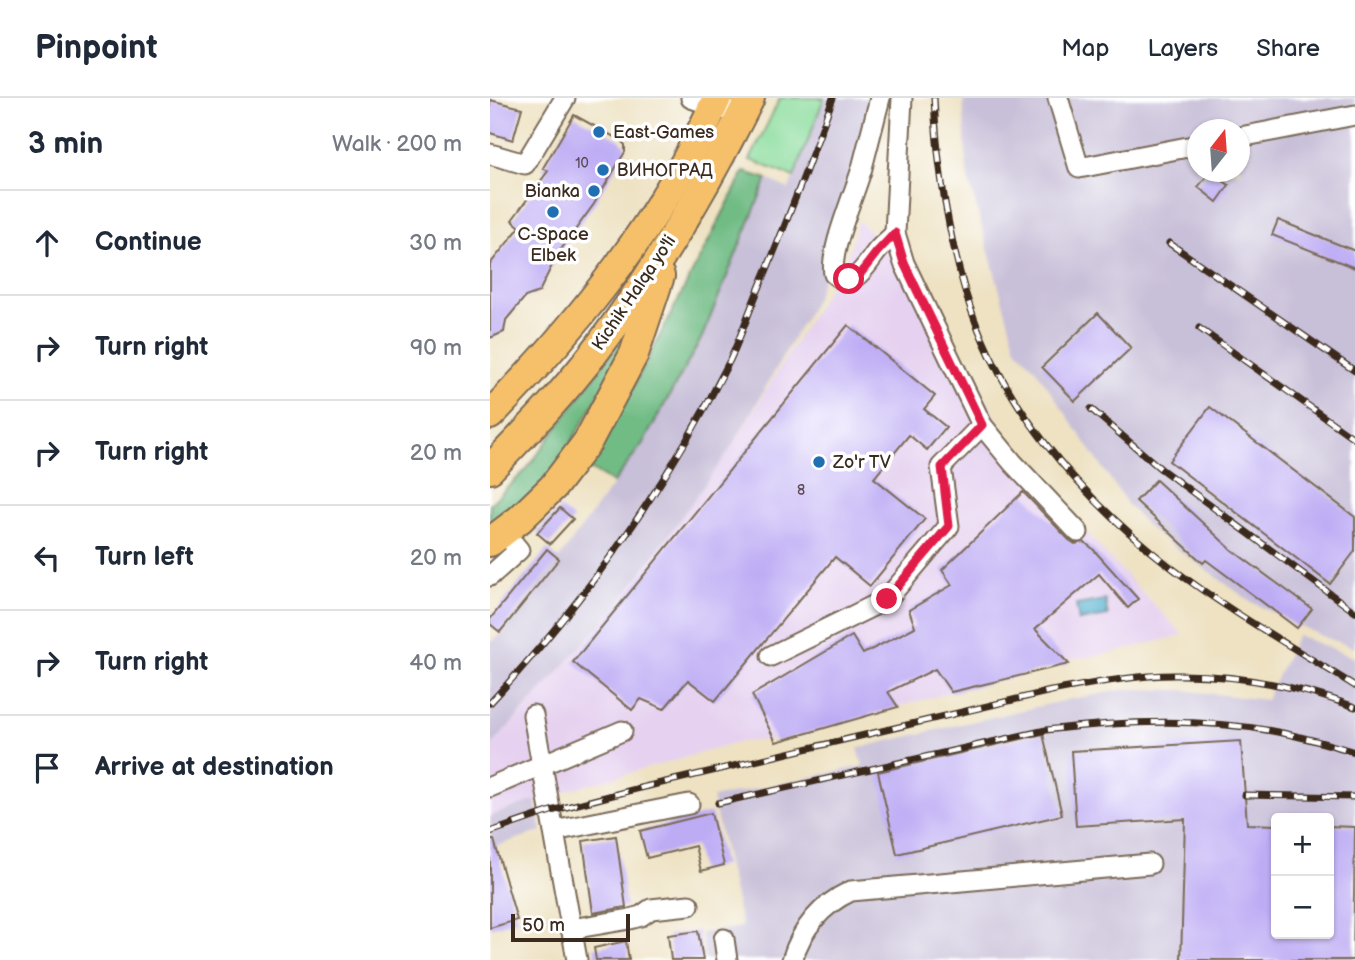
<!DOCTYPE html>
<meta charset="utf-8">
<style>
:root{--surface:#fff;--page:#f6f6f7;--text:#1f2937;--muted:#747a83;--line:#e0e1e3}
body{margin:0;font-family:"Balsamiq Sans",sans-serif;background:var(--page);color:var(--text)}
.controls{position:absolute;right:21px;bottom:21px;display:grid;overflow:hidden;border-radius:7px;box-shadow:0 2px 5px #0004}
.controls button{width:63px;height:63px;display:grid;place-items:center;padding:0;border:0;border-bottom:2px solid var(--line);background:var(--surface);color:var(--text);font:35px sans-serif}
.compass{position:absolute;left:697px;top:21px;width:63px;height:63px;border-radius:50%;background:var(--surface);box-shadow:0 2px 5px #0004;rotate:17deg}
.scale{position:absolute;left:21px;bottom:18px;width:119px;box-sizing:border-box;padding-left:7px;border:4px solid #3b2a1e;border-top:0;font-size:19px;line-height:24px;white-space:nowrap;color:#3b2a1e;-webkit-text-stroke:5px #fff;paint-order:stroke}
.stop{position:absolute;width:21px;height:21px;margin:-16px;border:5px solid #e11d48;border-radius:50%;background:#fff}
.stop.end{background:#e11d48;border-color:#fff;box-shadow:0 2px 7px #0008}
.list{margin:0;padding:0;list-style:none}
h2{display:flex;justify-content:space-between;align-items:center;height:91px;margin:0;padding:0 28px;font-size:30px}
h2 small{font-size:23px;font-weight:400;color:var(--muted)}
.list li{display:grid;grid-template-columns:46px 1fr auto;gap:21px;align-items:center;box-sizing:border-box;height:105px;padding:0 28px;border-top:2px solid var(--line)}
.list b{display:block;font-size:26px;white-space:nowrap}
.list em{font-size:23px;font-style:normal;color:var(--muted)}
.icon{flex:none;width:38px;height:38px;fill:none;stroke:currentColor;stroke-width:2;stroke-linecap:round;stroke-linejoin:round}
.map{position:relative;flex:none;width:865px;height:862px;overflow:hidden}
header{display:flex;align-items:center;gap:42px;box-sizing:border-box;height:98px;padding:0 35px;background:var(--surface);border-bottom:2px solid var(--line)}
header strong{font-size:33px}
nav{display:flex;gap:38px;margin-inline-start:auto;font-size:24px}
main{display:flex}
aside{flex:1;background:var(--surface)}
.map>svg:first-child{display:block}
.built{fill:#e6d2f0}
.industrial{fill:#c8bfd8;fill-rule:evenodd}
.green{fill:#8cdd9e;stroke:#64845e;stroke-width:2}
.forest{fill:#71bc85;stroke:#567352;stroke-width:2}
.water{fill:#4eadcd;stroke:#446c76;stroke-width:2}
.building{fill:#bdacf4}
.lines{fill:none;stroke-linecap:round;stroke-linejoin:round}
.minor-casing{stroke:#7a6a58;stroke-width:23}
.highway-casing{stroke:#7a6a58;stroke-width:32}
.minor{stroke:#fff;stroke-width:19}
.highway{stroke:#f6c06b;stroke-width:28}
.rail-casing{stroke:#3b2a1e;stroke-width:7}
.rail{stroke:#fff;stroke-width:4.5;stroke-dasharray:13;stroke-linecap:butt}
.route{stroke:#e11d48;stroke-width:9}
.poi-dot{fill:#1f6fb2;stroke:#fff;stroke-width:2.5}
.labels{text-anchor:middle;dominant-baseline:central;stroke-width:7;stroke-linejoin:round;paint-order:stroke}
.number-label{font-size:14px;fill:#5c4a54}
.poi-label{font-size:18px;fill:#3b2a1e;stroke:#fff;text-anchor:start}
.street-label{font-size:18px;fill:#3b2a1e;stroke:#fff}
</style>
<header>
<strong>Pinpoint</strong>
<nav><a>Map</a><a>Layers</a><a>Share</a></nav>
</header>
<main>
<aside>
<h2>3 min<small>Walk · 200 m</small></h2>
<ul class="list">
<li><svg class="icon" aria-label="ahead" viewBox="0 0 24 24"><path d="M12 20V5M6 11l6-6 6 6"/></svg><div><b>Continue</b></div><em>30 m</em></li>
<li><svg class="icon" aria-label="right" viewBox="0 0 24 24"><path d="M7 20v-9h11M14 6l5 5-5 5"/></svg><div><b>Turn right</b></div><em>90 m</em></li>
<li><svg class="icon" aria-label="right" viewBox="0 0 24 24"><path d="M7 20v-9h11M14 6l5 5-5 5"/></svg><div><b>Turn right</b></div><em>20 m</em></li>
<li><svg class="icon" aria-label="left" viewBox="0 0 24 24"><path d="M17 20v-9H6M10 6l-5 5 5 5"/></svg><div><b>Turn left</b></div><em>20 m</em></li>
<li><svg class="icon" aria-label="right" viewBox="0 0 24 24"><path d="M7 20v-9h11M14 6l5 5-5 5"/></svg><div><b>Turn right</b></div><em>40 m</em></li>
<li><svg class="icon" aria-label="arrive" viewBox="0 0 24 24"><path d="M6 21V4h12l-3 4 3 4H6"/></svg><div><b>Arrive at destination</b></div></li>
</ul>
</aside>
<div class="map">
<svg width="865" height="862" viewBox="0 0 865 862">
<rect width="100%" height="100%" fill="#fff"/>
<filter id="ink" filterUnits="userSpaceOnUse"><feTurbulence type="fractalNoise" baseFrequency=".0143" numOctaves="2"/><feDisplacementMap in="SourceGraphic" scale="14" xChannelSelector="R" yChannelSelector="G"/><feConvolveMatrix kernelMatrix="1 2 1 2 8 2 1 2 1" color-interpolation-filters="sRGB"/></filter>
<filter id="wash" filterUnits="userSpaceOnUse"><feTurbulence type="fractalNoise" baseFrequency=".00686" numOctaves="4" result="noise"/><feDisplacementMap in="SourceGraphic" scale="28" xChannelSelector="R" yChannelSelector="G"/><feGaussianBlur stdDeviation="1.57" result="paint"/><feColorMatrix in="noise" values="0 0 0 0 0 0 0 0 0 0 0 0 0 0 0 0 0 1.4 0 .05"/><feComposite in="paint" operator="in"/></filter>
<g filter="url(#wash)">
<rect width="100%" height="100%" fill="#eee2c3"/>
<polygon class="built" points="368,122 414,165 529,358 612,452 693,537 625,554 513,573 461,594 293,641 250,644 82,691 0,720 0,649 126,510 241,350 358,157"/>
<g class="industrial">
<polygon points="334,0 384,0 344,148 325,202 241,350 126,510 0,649 0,545 13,533 69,461 153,345 212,239 277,81 299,91"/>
<path d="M473 0H865V550L829 537 761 504 661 432 638 407 544 269 526 250 477 76ZM708 32H750V74H708Z"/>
<path d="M807 537 865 560V862H215L211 835 252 829 222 700 373 668 368 650 581 601 638 591 692 592 776 602ZM786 720H839V836H786Z"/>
<polygon points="45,702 52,733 0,750 0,718"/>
</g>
<polygon class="green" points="290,0 334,0 304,79 260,62"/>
<g class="forest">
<polygon points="254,74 277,81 212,239 153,345 123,385 97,369 143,290"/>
<polygon points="130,244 137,250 60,380 0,433 0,406 36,372"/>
</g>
<polygon class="water" points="615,502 618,518 589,523 586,507"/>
<g id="blocks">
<g class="building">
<polygon points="0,2 32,10 23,42 0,35"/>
<polygon points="84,17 130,42 135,47 135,54 104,106 67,157 49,194 35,199 16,222 14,234 0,240 0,166 30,129 22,122 58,73 53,70"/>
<polygon points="720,74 739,87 727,104 708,89"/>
<polygon points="788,122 865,153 865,170 782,137"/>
<polygon points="608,215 641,250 585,303 552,269"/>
<polygon points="358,227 445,298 434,311 456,329 437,352 419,337 384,380 435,421 380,488 345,459 225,603 198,582 174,611 151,601 142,612 83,564"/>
<polygon points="720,309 865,419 865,453 840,486 679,363"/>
<polygon points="666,382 742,452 822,511 807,530 716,462 713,465 646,403"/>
<polygon points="533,394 579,442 585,446 594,444 602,450 648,501 638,510 609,476 545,531 579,566 461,594 445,571 398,594 408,609 286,644 262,597 362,538 373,556 425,529 419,512 462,487 452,472"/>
<polygon points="70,410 83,421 60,446 47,435"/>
<polygon points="57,451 69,461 10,534 0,526 0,521"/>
<polygon points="553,636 572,717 407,756 388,674"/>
<polygon points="751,643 757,726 786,727 786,836 839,836 839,728 865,729 863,862 691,862 695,721 586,728 581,653"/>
<polygon points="221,715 234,767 211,773 205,748 157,760 150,733"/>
<polygon points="126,738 136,809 103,815 93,743"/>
<polygon points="0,742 4,742 27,822 0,830"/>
<polygon points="208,833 213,862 181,862 178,837"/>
<polygon points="136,843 139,862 106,862 104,850"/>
</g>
</g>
</g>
<g filter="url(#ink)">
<use href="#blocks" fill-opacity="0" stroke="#7a6a58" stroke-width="2"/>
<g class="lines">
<defs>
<g id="minor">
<polyline points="201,0 252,17"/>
<path d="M390 0C384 23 378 47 372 70 365 95 339 153 344 176 364 194 377 165 388 152 393 146 400 141 405 135"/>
<polyline points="568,0 589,70 708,47"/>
<polyline points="750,39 865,17"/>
<polyline points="0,56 35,66 75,0"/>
<polyline points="492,327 523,365 588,434"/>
<polyline points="0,478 29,452 14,434"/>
<polyline points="281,558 397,501 459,428 451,369 492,327 414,165 405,135 412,0"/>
<polyline points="43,617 87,862"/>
<polyline points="0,689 132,633"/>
<polyline points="64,733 199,706"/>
<polyline points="81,831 140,821 151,818 161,811 199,807"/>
<polyline points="234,841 237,862"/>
<path d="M302 862C312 830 331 807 361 793L660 766"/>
</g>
<g id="highway">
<path d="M0 317C91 224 174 120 227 0"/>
<path d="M0 371C37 333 75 294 107 251 165 175 217 86 260 0"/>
<polyline points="0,444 30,421 63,389 98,343 144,256 170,178"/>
</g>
</defs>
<use href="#minor" class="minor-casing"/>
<use href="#highway" class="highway-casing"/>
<use href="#minor" class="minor"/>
<use href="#highway" class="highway"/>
<defs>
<g id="rail">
<path d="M444 0C447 66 457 130 475 193 508 305 592 401 682 470 740 514 804 550 865 588"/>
<polyline points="679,145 865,273"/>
<polyline points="709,230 865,341"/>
<polyline points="601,311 671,371 865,514"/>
<path d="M0 605C96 502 177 388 240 262 251 238 259 213 270 188 296 126 320 63 343 0"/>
<polyline points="755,697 865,699"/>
<path d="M228 705 556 632C630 623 709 620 782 633 810 638 838 646 865 654"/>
<path d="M0 734 61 713 146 691 561 593C601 586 643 577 684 577 745 576 808 588 865 609"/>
</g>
</defs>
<use href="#rail" class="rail-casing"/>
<use href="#rail" class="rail"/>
</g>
</g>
<g class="lines" filter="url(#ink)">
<polyline class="route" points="359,181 370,176 387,154 405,135 414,165 492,327 452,369 459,428 397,501"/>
</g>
<g class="poi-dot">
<circle cx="109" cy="34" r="7"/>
<circle cx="113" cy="72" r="7"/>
<circle cx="104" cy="93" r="7"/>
<circle cx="63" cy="114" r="7"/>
<circle cx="329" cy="364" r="7"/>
</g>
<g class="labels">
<g class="number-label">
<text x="92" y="65">10</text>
<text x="311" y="392">8</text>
</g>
<g class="poi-label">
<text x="123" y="34">East-Games</text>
<text x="127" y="72">ВИНОГРАД</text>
<text x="90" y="93" text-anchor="end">Bianka</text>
<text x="63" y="136" text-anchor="middle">C-Space<tspan x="63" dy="21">Elbek</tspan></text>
<text x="343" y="364">Zo'r TV</text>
</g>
<g class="street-label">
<text transform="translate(144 195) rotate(-56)">Kichik Halqa yo'li</text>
</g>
</g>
</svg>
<div class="controls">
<button>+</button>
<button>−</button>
</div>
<svg class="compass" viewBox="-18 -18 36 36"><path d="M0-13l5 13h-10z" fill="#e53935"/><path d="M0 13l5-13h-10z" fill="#747a83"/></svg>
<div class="scale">50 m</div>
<div class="stop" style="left:359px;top:181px"></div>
<div class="stop end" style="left:397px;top:501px"></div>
</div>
</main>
